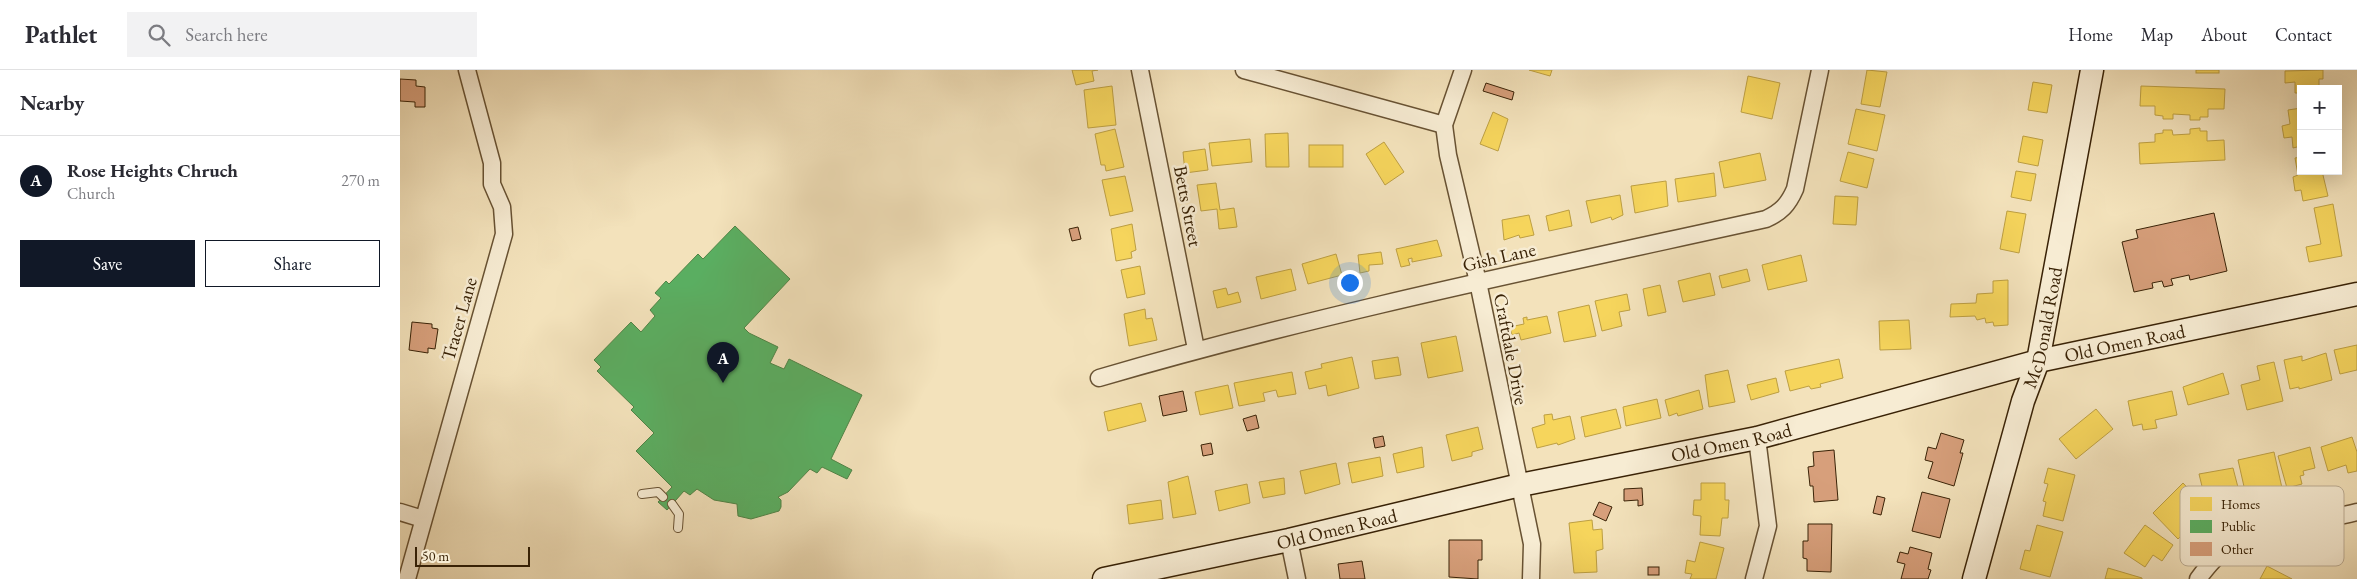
<!DOCTYPE html>
<meta charset="utf-8">
<style>
:root{--surface:#fff;--page:#f2f2f3;--text:#2b2b33;--muted:#7c7c81;--line:#e1e1e2;--accent:#111827}
body{margin:0;font-family:"EB Garamond",serif;background:var(--page);color:var(--text)}
.controls{position:absolute;right:15px;top:15px;display:grid;overflow:hidden;border-radius:0px;box-shadow:0 5px 20px #0002}
.controls button{width:45px;height:45px;display:grid;place-items:center;padding:0;border:0;border-bottom:1px solid var(--line);background:var(--surface);color:var(--text);font:25px sans-serif}
.scale{position:absolute;left:15px;bottom:12px;width:115px;box-sizing:border-box;padding-left:5px;border:2px solid #392206;border-top:0;font-size:14px;line-height:18px;white-space:nowrap;color:#392206;-webkit-text-stroke:4px #f7ecd3;paint-order:stroke}
.you{position:absolute;left:949px;top:212px;width:18px;height:18px;margin:-12px;border:4px solid #fff;border-radius:50%;background:#1a73e8;box-shadow:0 0 0 8px #1a73e833}
.badge{display:grid;place-items:center;width:32px;height:32px;border-radius:50%;background:var(--accent);color:#fff;font-size:16px;font-weight:700}
.pin{position:absolute;translate:-50% -41px;filter:drop-shadow(0 1px 2px #0008)}
.pin::after{content:'';position:absolute;top:26px;width:18px;height:15px;background:inherit;clip-path:polygon(0 0,100% 0,50% 100%)}
.list{margin:0;padding:0;list-style:none}
h2{display:flex;justify-content:space-between;align-items:center;height:65px;margin:0;padding:0 20px;font-size:21px}
h2 small{font-size:16px;font-weight:400;color:var(--muted)}
.list li{display:grid;grid-template-columns:32px 1fr auto;gap:15px;align-items:center;box-sizing:border-box;height:90px;padding:0 20px;border-top:1px solid var(--line)}
.list b{display:block;font-size:19px;white-space:nowrap}
.list p{margin:0;font-size:16px;white-space:nowrap;color:var(--muted)}
.list em{font-size:16px;font-style:normal;color:var(--muted)}
.actions{display:flex;gap:10px;padding:15px 20px}
.actions a{flex:1;padding:11px 0;border:1px solid var(--accent);border-radius:0px;text-align:center;font-size:18px;color:var(--accent)}
.actions .main{background:var(--accent);color:#fff}
.icon{flex:none;width:28px;height:28px;fill:none;stroke:currentColor;stroke-width:2;stroke-linecap:round;stroke-linejoin:round}
.map{position:relative;flex:none;width:1957px;height:509px;overflow:hidden}
header{display:flex;align-items:center;gap:30px;box-sizing:border-box;height:70px;padding:0 25px;background:var(--surface);border-bottom:1px solid var(--line)}
header strong{font-size:24px}
nav{display:flex;gap:28px;margin-inline-start:auto;font-size:18px}
.search{width:350px;height:45px;background:var(--page);display:flex;align-items:center;gap:12px;box-sizing:border-box;padding:0 18px;border-radius:0px;color:var(--muted);font-size:19px}
main{display:flex}
aside{flex:1;background:var(--surface)}
.map>svg:first-child{display:block}
.homes{fill:#f6d55c;stroke:#bd9f42}
.public{fill:#5aae61;stroke:#508446}
.building{fill:#d79f7b;stroke:#392206}
.lines{fill:none;stroke-linecap:round;stroke-linejoin:round}
.lane-casing{stroke:#685233;stroke-width:10}
.street-casing{stroke:#685233;stroke-width:19}
.secondary-casing{stroke:#392206;stroke-width:25}
.lane{stroke:#f7ecd3;stroke-width:8}
.street{stroke:#f7ecd3;stroke-width:16}
.secondary{stroke:#f7ecd3;stroke-width:22}
.labels{text-anchor:middle;dominant-baseline:central;stroke-width:5;stroke-linejoin:round;paint-order:stroke}
.street-label{font-size:19px;fill:#392206;stroke:#f7ecd3}
.key{fill:#f7ecd3;stroke:#beaf96;stroke-width:1}
.key-label{font-size:14px;fill:#392206}
</style>
<header>
<strong>Pathlet</strong>
<div class="search"><svg class="icon" aria-label="search" viewBox="0 0 24 24"><circle cx="10" cy="10" r="6"/><path d="M15 15l6 6"/></svg>Search here</div>
<nav><a>Home</a><a>Map</a><a>About</a><a>Contact</a></nav>
</header>
<main>
<aside>
<h2>Nearby<small></small></h2>
<ul class="list">
<li><span class="badge">A</span><div><b>Rose Heights Chruch</b><p>Church</p></div><em>270 m</em></li>
</ul>
<div class="actions"><a class="main">Save</a><a>Share</a></div>
</aside>
<div class="map">
<svg width="1957" height="509" viewBox="0 0 1957 509">
<rect width="100%" height="100%" fill="#f3e2bb"/>
<filter id="stains"><feTurbulence type="fractalNoise" baseFrequency=".004" numOctaves="4"/><feColorMatrix values="0 0 0 0 .2 0 0 0 0 .09 0 0 0 0 .02 0 0 0 .5 -.17"/></filter>
<radialGradient id="worn" r=".72"><stop offset=".6" stop-color="#630" stop-opacity="0"/><stop offset="1" stop-color="#630" stop-opacity=".3"/></radialGradient>
<g class="homes">
<polygon points="672,0 698,0 692,1 694,11 676,15"/>
<polygon points="1129,0 1152,0 1150,6"/>
<polygon points="1467,0 1487,2 1480,37 1461,34"/>
<rect x="1796" y="0" width="23" height="3"/>
<polygon points="1923,0 1923,9 1919,9 1919,19 1901,19 1901,23 1895,23 1895,12 1885,13 1885,1"/>
<polygon points="1348,6 1380,13 1372,49 1341,42"/>
<polygon points="1633,12 1652,15 1647,43 1628,40"/>
<polygon points="712,16 716,55 688,58 684,20"/>
<polygon points="1741,16 1825,19 1824,39 1808,39 1808,47 1800,47 1800,50 1790,50 1790,45 1773,44 1773,49 1763,49 1763,46 1755,45 1755,36 1740,36"/>
<polygon points="1901,38 1901,76 1893,78 1892,67 1884,68 1882,56 1890,54 1888,40"/>
<polygon points="1456,39 1485,45 1477,81 1448,74"/>
<polygon points="1093,42 1108,49 1098,81 1080,74"/>
<polygon points="1800,58 1800,61 1807,61 1807,71 1824,70 1825,90 1740,94 1739,73 1755,72 1755,64 1763,63 1763,60 1772,60 1773,65 1790,64 1790,59"/>
<polygon points="715,59 724,97 706,101 705,95 701,95 695,64"/>
<polygon points="888,63 889,97 866,97 865,64"/>
<polygon points="1623,66 1643,70 1638,96 1618,92"/>
<polygon points="850,69 852,92 812,96 809,73"/>
<polygon points="984,72 1004,102 985,115 966,84"/>
<rect x="909" y="75" width="34" height="22"/>
<polygon points="805,79 808,100 785,103 783,82"/>
<polygon points="1448,82 1474,89 1467,118 1440,111"/>
<polygon points="1360,83 1366,110 1324,118 1319,92"/>
<polygon points="1901,87 1901,101 1922,101 1928,126 1903,131 1901,120 1895,121 1893,107 1898,105 1895,88"/>
<polygon points="1616,101 1636,104 1631,131 1611,127"/>
<polygon points="1314,103 1316,126 1278,132 1275,109"/>
<polygon points="725,106 733,141 710,146 702,110"/>
<polygon points="1266,111 1268,136 1235,143 1231,116"/>
<polygon points="816,113 820,140 834,138 837,157 819,159 817,139 801,141 797,115"/>
<polygon points="1220,125 1223,145 1212,150 1211,147 1191,153 1186,131"/>
<polygon points="1435,126 1458,127 1456,155 1433,154"/>
<polygon points="1933,134 1942,186 1909,192 1906,177 1921,174 1914,138"/>
<polygon points="1169,140 1172,156 1149,161 1146,146"/>
<polygon points="1607,141 1626,144 1619,183 1600,179"/>
<polygon points="1129,145 1134,165 1120,168 1119,165 1104,170 1102,150"/>
<polygon points="732,154 736,180 731,182 732,188 716,191 711,159"/>
<polygon points="1037,170 1042,186 1012,192 1012,188 1008,189 1010,195 1001,197 996,179"/>
<polygon points="981,182 983,194 969,195 969,201 960,203 958,185"/>
<polygon points="936,184 942,205 908,214 902,194"/>
<polygon points="1401,185 1407,211 1368,220 1362,195"/>
<polygon points="740,196 745,224 727,228 721,200"/>
<polygon points="891,199 896,220 861,229 856,207"/>
<polygon points="1347,199 1350,211 1322,218 1319,206"/>
<polygon points="1310,203 1315,225 1283,232 1278,211"/>
<polygon points="1608,210 1608,255 1594,256 1593,252 1586,253 1585,248 1577,250 1575,246 1550,247 1551,234 1576,233 1577,224 1593,223 1593,211"/>
<polygon points="1260,215 1266,242 1248,246 1243,219"/>
<polygon points="826,218 828,225 838,222 841,232 817,238 813,221"/>
<polygon points="1227,224 1230,240 1219,242 1222,256 1202,261 1195,231"/>
<polygon points="1189,235 1196,266 1164,272 1158,242"/>
<polygon points="745,239 746,249 752,248 757,270 729,276 724,244"/>
<polygon points="1147,246 1151,263 1121,270 1119,263 1112,265 1110,257 1124,254 1123,248 1127,247 1127,250"/>
<polygon points="1509,250 1511,279 1480,280 1479,251"/>
<polygon points="1056,266 1063,301 1028,308 1021,273"/>
<polygon points="1957,275 1957,300 1940,304 1934,280"/>
<polygon points="1926,283 1932,310 1899,319 1899,317 1890,319 1884,290 1902,286 1902,291"/>
<polygon points="952,287 959,318 928,326 926,315 909,319 905,302 922,298 921,294"/>
<polygon points="998,287 1001,305 975,309 972,291"/>
<polygon points="1439,289 1443,308 1420,314 1421,317 1411,319 1409,316 1390,321 1385,301"/>
<polygon points="1874,292 1883,331 1847,340 1841,315 1860,310 1857,296"/>
<polygon points="1328,300 1335,332 1309,337 1305,305"/>
<polygon points="892,302 896,324 878,327 876,320 863,323 865,331 839,336 834,313"/>
<polygon points="1823,303 1829,324 1788,335 1783,317"/>
<polygon points="1376,308 1379,322 1351,330 1347,315"/>
<polygon points="828,315 833,338 800,345 795,322"/>
<polygon points="1299,320 1303,339 1278,346 1277,343 1269,346 1265,330"/>
<polygon points="1772,321 1777,345 1755,350 1757,358 1743,360 1742,354 1733,356 1728,331"/>
<polygon points="1257,329 1261,348 1226,356 1223,337"/>
<polygon points="741,333 746,351 708,361 704,342"/>
<polygon points="1216,339 1221,358 1185,367 1181,347"/>
<polygon points="1696,339 1713,359 1676,389 1659,369"/>
<polygon points="1152,344 1153,350 1170,346 1175,369 1158,375 1157,373 1137,378 1132,358 1145,354 1144,345"/>
<polygon points="1078,357 1083,379 1072,382 1072,386 1052,391 1046,365"/>
<polygon points="1952,367 1957,382 1957,401 1948,403 1946,395 1928,401 1921,377"/>
<polygon points="1022,377 1024,397 997,403 993,384"/>
<polygon points="1910,377 1915,398 1903,401 1904,405 1900,406 1902,414 1887,418 1878,386"/>
<polygon points="1874,382 1882,418 1866,422 1865,419 1845,421 1838,390"/>
<polygon points="980,387 983,406 952,413 948,393"/>
<polygon points="936,393 940,414 905,424 900,401"/>
<polygon points="1648,398 1675,405 1663,451 1643,446 1646,432 1643,431 1648,414 1644,413"/>
<polygon points="1833,398 1841,429 1823,433 1824,437 1808,441 1799,404"/>
<polygon points="788,406 796,444 773,448 768,412"/>
<polygon points="884,408 885,424 863,428 859,412"/>
<polygon points="1301,413 1325,413 1325,430 1329,430 1328,448 1322,448 1320,466 1300,465 1301,446 1293,445 1294,430 1301,430"/>
<polygon points="1783,413 1796,427 1791,433 1796,437 1784,449 1791,456 1778,469 1753,443"/>
<polygon points="847,414 850,433 819,441 815,421"/>
<polygon points="761,430 763,449 729,454 727,435"/>
<polygon points="1192,450 1193,460 1202,459 1203,479 1196,481 1197,502 1174,503 1169,453"/>
<polygon points="1637,455 1663,462 1650,507 1620,499 1625,480 1630,481"/>
<polygon points="1745,455 1773,475 1762,491 1753,485 1745,497 1724,483"/>
<polygon points="1300,472 1324,478 1316,509 1290,509 1292,504 1285,503 1287,490 1295,492"/>
<polygon points="1867,496 1892,509 1860,509"/>
<polygon points="1708,498 1742,508 1742,509 1705,509"/>
</g>
<polygon class="public" points="335,156 390,209 344,258 349,263 378,277 370,293 384,299 389,289 462,325 431,389 452,400 447,409 422,397 417,403 410,399 388,422 378,427 381,430 381,437 379,441 351,449 338,446 337,434 314,430 297,419 290,425 284,421 267,440 258,432 272,417 236,381 254,363 231,340 234,337 197,301 201,297 194,290 231,252 241,262 255,246 250,240 261,228 255,223 266,211 269,214 298,184 303,189"/>
<g class="building">
<polygon points="0,9 16,10 16,16 25,17 25,37 15,37 15,32 0,31"/>
<polygon points="1086,13 1114,22 1112,30 1083,21"/>
<polygon points="1814,143 1827,201 1790,210 1789,205 1771,209 1773,215 1764,217 1762,211 1752,213 1753,218 1734,222 1722,172 1738,168 1736,160"/>
<polygon points="678,157 681,169 672,171 669,159"/>
<polygon points="12,252 32,254 32,258 38,259 35,279 28,278 28,283 9,280"/>
<polygon points="783,321 787,341 763,346 759,326"/>
<polygon points="856,345 859,358 847,361 843,349"/>
<polygon points="1541,363 1564,370 1560,383 1563,383 1554,416 1528,408 1533,392 1525,390 1528,377 1536,379"/>
<polygon points="983,366 985,376 975,378 973,368"/>
<polygon points="811,373 813,384 803,386 801,375"/>
<polygon points="1434,380 1438,430 1414,432 1413,416 1410,416 1408,397 1414,396 1413,382"/>
<polygon points="1242,418 1243,435 1238,436 1238,430 1224,431 1224,419"/>
<polygon points="1522,422 1550,429 1540,468 1512,461"/>
<polygon points="1477,426 1485,428 1481,445 1473,443"/>
<polygon points="1199,432 1212,437 1206,451 1193,445"/>
<polygon points="1408,454 1432,454 1431,502 1407,501 1407,489 1403,488 1403,471 1408,471"/>
<polygon points="1049,470 1082,470 1082,490 1078,490 1078,509 1049,507"/>
<polygon points="1510,477 1532,483 1528,499 1531,500 1528,509 1501,509 1505,494 1497,492 1500,482 1508,484"/>
<polygon points="962,491 965,509 940,509 938,494"/>
<rect x="1248" y="497" width="11" height="8"/>
</g>
<g class="lines">
<defs>
<g id="lane">
<polyline points="242,424 258,422 263,427"/>
<polyline points="272,434 279,444 278,458"/>
</g>
<g id="street">
<polyline points="740,0 796,279"/>
<polyline points="844,0 1044,55"/>
<polyline points="1063,0 1044,55 1048,85 1078,212 1132,474 1131,509"/>
<path d="M699 308C918 244 1143 198 1366 149 1381 142 1388 135 1395 119L1420 0"/>
<polyline points="0,442 23,449"/>
<polyline points="889,470 897,509"/>
<polyline points="7,509 104,164 102,137 92,114 92,93 67,0"/>
<polyline points="1354,509 1368,456 1357,368"/>
<path d="M1798 509C1807 497 1817 484 1831 477 1869 458 1916 452 1957 442"/>
</g>
<g id="secondary">
<path id="s1" d="M704 509 889 470 1120 415 1357 368 1638 291 1957 224"/>
<path id="s2" d="M1574 509 1623 331 1638 291 1692 0"/>
</g>
</defs>
<use href="#lane" class="lane-casing"/>
<use href="#street" class="street-casing"/>
<use href="#secondary" class="secondary-casing"/>
<use href="#lane" class="lane"/>
<use href="#street" class="street"/>
<use href="#secondary" class="secondary"/>
</g>
<g class="labels">
<g class="street-label">
<text transform="translate(788 136) rotate(79)">Betts Street</text>
<text transform="translate(1099 187) rotate(-13)">Gish Lane</text>
<text transform="translate(59 249) rotate(-74)">Tracer Lane</text>
<text stroke="none"><textPath href="#s2" startOffset="261">McDonald Road</textPath></text>
<text stroke="none"><textPath href="#s1" startOffset="1048">Old Omen Road</textPath></text>
<text transform="translate(1111 279) rotate(79)">Craftdale Drive</text>
<text stroke="none"><textPath href="#s1" startOffset="642">Old Omen Road</textPath></text>
<text stroke="none"><textPath href="#s1" startOffset="238">Old Omen Road</textPath></text>
</g>
</g>
<rect x="1780" y="416" width="164" height="80" rx="8" class="key"/>
<rect x="1790" y="427" width="22" height="14" fill="#f6d55c"/>
<rect x="1790" y="450" width="22" height="13" fill="#5aae61"/>
<rect x="1790" y="472" width="22" height="14" fill="#d79f7b"/>
<g class="key-label">
<text x="1821" y="439">Homes</text>
<text x="1821" y="461">Public</text>
<text x="1821" y="484">Other</text>
</g>
<rect width="100%" height="100%" filter="url(#stains)"/>
<rect width="100%" height="100%" fill="url(#worn)"/>
</svg>
<div class="controls">
<button>+</button>
<button>−</button>
</div>
<div class="scale">50 m</div>
<div class="you"></div>
<div class="pin badge" style="left:323px;top:313px">A</div>
</div>
</main>
